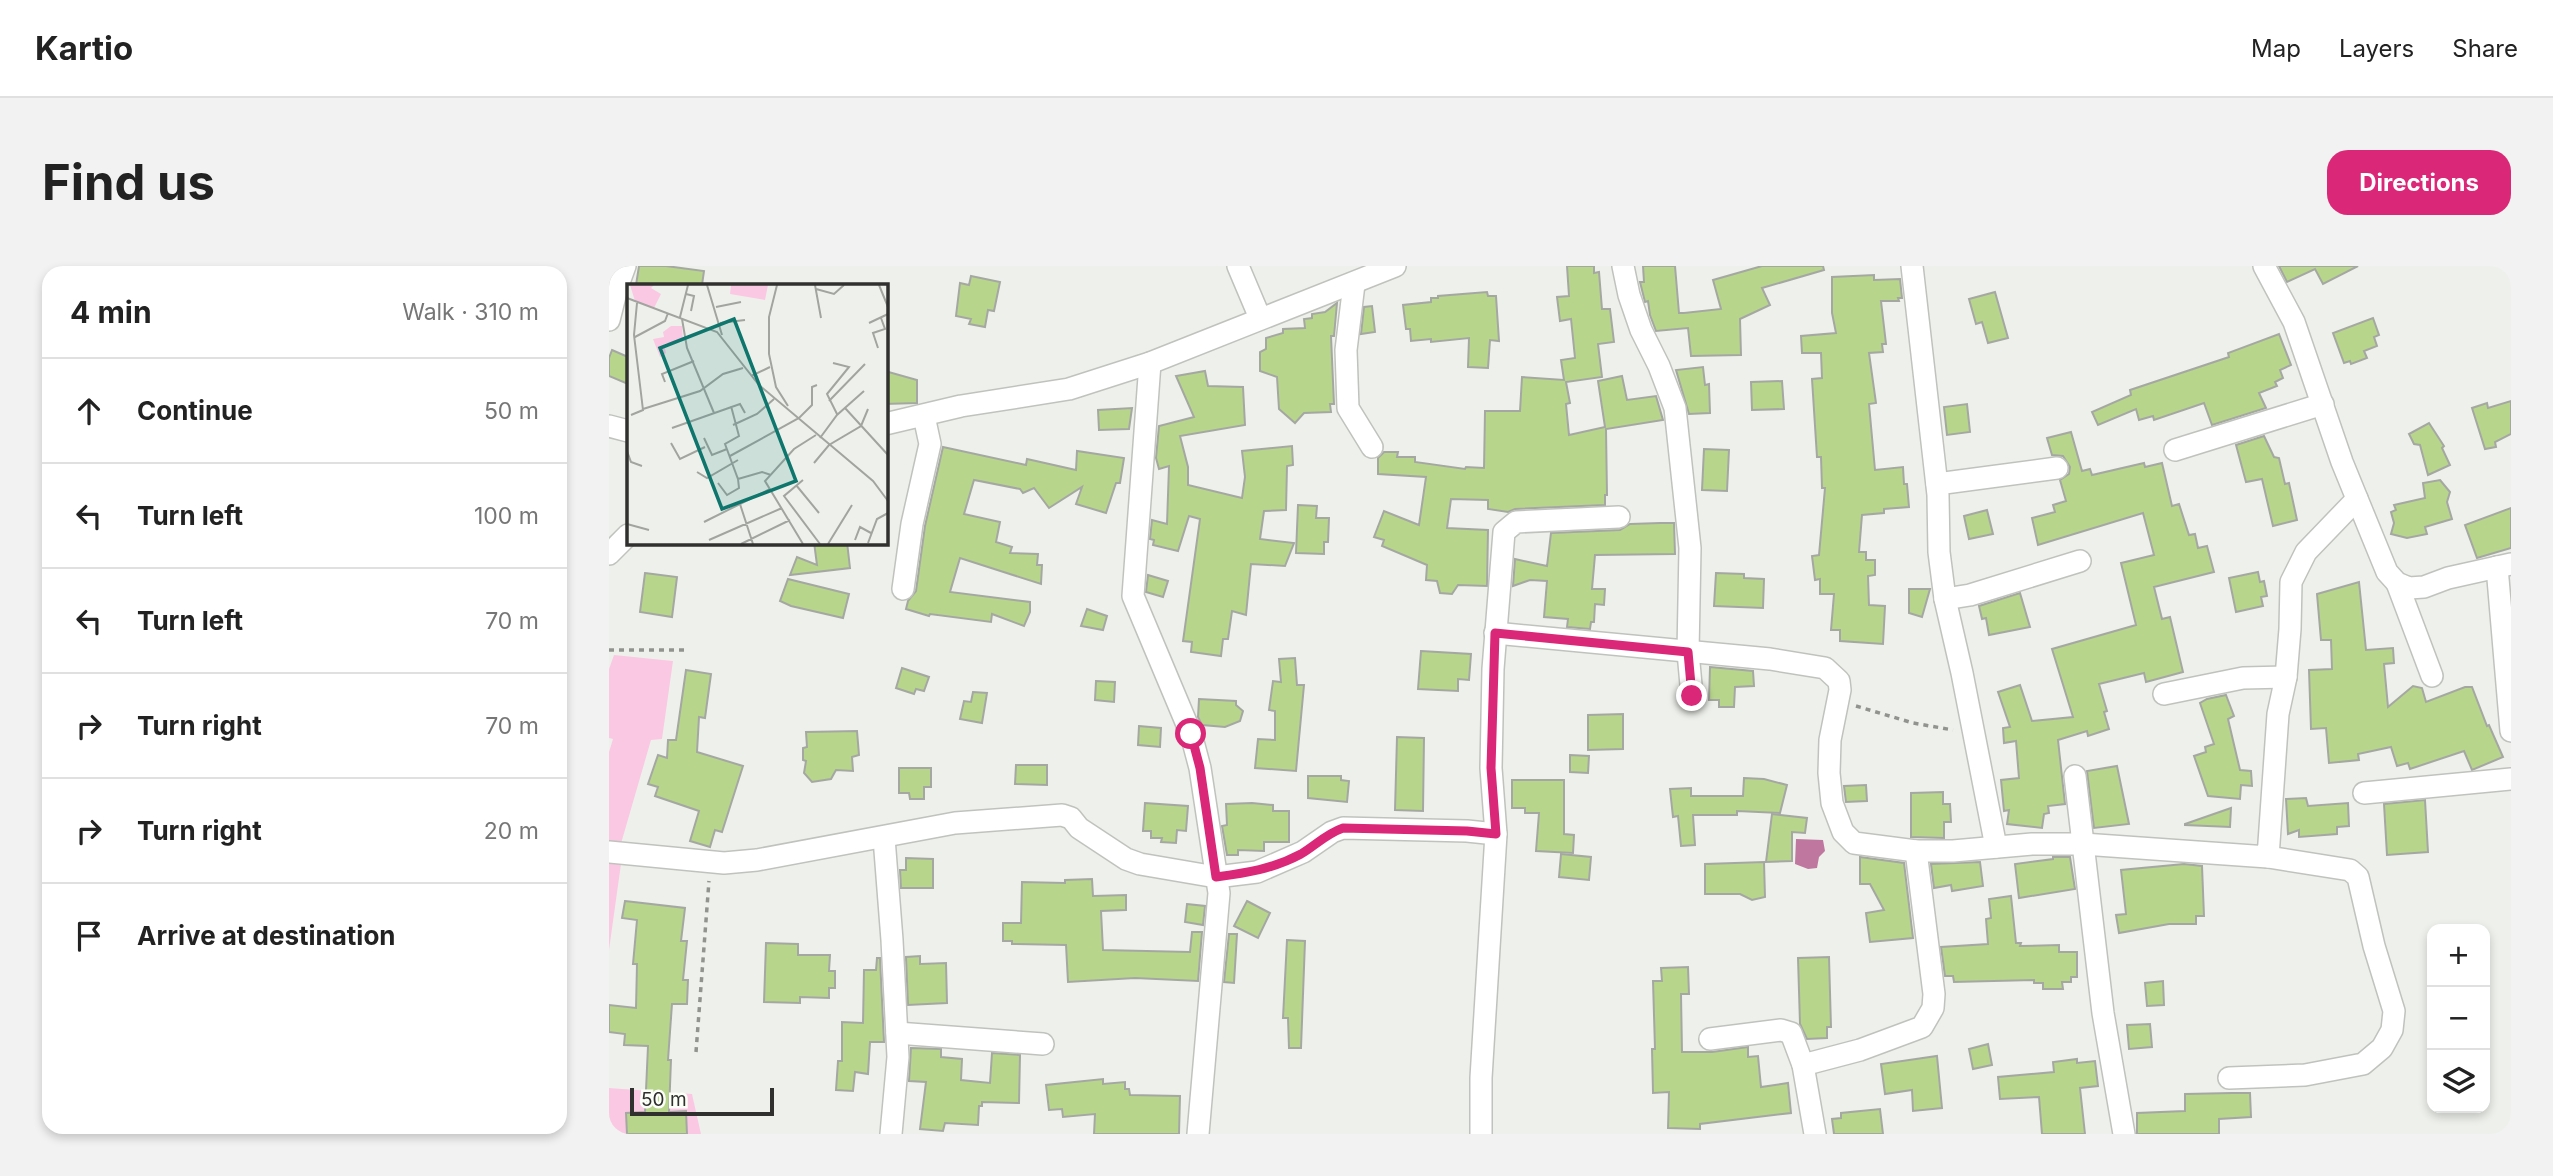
<!DOCTYPE html>
<meta charset="utf-8">
<style>
:root{--surface:#fff;--page:#f2f2f2;--text:#222;--muted:#767676;--line:#e0e0e0;--accent:#db2777}
body{margin:0;font-family:Inter,sans-serif;background:var(--page);color:var(--text)}
.controls{position:absolute;right:21px;bottom:21px;display:grid;overflow:hidden;border-radius:14px;box-shadow:0 4px 10px #0003}
.controls button{width:63px;height:63px;display:grid;place-items:center;padding:0;border:0;border-bottom:2px solid var(--line);background:var(--surface);color:var(--text);font:35px sans-serif}
.scale{position:absolute;left:21px;bottom:18px;width:144px;box-sizing:border-box;padding-left:7px;border:4px solid #30312f;border-top:0;font-size:19px;line-height:24px;white-space:nowrap;color:#30312f;-webkit-text-stroke:5px #fcfef8;paint-order:stroke}
.stop{position:absolute;width:21px;height:21px;margin:-16px;border:5px solid #db2777;border-radius:50%;background:#fff}
.stop.end{background:#db2777;border-color:#fff;box-shadow:0 2px 7px #0008}
.list{margin:0;padding:0;list-style:none}
h2{display:flex;justify-content:space-between;align-items:center;height:91px;margin:0;padding:0 28px;font-size:30px}
h2 small{font-size:23px;font-weight:400;color:var(--muted)}
.list li{display:grid;grid-template-columns:46px 1fr auto;gap:21px;align-items:center;box-sizing:border-box;height:105px;padding:0 28px;border-top:2px solid var(--line)}
.list b{display:block;font-size:26px;white-space:nowrap}
.list em{font-size:23px;font-style:normal;color:var(--muted)}
.icon{flex:none;width:38px;height:38px;fill:none;stroke:currentColor;stroke-width:2;stroke-linecap:round;stroke-linejoin:round}
.map{position:relative;flex:none;width:1902px;height:868px;overflow:hidden;border-radius:21px}
header{display:flex;align-items:center;gap:42px;box-sizing:border-box;height:98px;padding:0 35px;background:var(--surface);border-bottom:2px solid var(--line)}
header strong{font-size:33px}
nav{display:flex;gap:38px;margin-inline-start:auto;font-size:24px}
.intro{display:flex;align-items:center;justify-content:space-between;box-sizing:border-box;height:168px;padding:0 42px}
h1{margin:0;font-size:49px}
.button{padding:18px 32px;border-radius:21px;background:var(--accent);color:#fff;font-size:24px;font-weight:700}
main{display:flex;gap:42px;padding:0 42px}
aside{flex:1;background:var(--surface);border-radius:21px;box-shadow:0 4px 10px #0003}
.map>svg:first-child{display:block}
.green{fill:#fbc8e3}
.water{fill:#bf77a0}
.building{fill:#b7d58b;stroke:#a5a8a2;stroke-width:2}
.lines{fill:none;stroke-linecap:round;stroke-linejoin:round}
.minor-casing{stroke:#c0c3bd;stroke-width:24}
.path{stroke:#91938f;stroke-width:3.5;stroke-dasharray:5 5;stroke-linecap:butt}
.minor{stroke:#fff;stroke-width:21}
.route{stroke:#db2777;stroke-width:9}
.inset-road{fill:none;stroke:#a2a4a0;stroke-width:2}
.view{fill:#0f766e;fill-opacity:0.15;stroke:#0f766e;stroke-width:3.5}
.inset-edge{fill:none;stroke:#30312f;stroke-width:3.5}
</style>
<header>
<strong>Kartio</strong>
<nav><a>Map</a><a>Layers</a><a>Share</a></nav>
</header>
<div class="intro"><h1>Find us</h1><a class="button">Directions</a></div>
<main>
<aside>
<h2>4 min<small>Walk · 310 m</small></h2>
<ul class="list">
<li><svg class="icon" aria-label="ahead" viewBox="0 0 24 24"><path d="M12 20V5M6 11l6-6 6 6"/></svg><div><b>Continue</b></div><em>50 m</em></li>
<li><svg class="icon" aria-label="left" viewBox="0 0 24 24"><path d="M17 20v-9H6M10 6l-5 5 5 5"/></svg><div><b>Turn left</b></div><em>100 m</em></li>
<li><svg class="icon" aria-label="left" viewBox="0 0 24 24"><path d="M17 20v-9H6M10 6l-5 5 5 5"/></svg><div><b>Turn left</b></div><em>70 m</em></li>
<li><svg class="icon" aria-label="right" viewBox="0 0 24 24"><path d="M7 20v-9h11M14 6l5 5-5 5"/></svg><div><b>Turn right</b></div><em>70 m</em></li>
<li><svg class="icon" aria-label="right" viewBox="0 0 24 24"><path d="M7 20v-9h11M14 6l5 5-5 5"/></svg><div><b>Turn right</b></div><em>20 m</em></li>
<li><svg class="icon" aria-label="arrive" viewBox="0 0 24 24"><path d="M6 21V4h12l-3 4 3 4H6"/></svg><div><b>Arrive at destination</b></div></li>
</ul>
</aside>
<div class="map">
<svg width="1902" height="868" viewBox="0 0 1902 868">
<rect width="100%" height="100%" fill="#eef1eb"/>
<g class="green">
<polygon points="5,389 64,395 53,473 42,474 11,581 0,579 0,486 4,473 0,472 0,403"/>
<polygon points="0,595 12,598 0,684"/>
<polygon points="0,822 83,828 92,868 0,868"/>
</g>
<polygon class="water" points="1187,573 1214,574 1216,585 1210,591 1208,602 1199,603 1186,598"/>
<g class="building">
<polygon points="30,0 57,0 95,5 93,19 27,19"/>
<polygon points="958,0 985,0 985,7 990,6 993,43 1001,43 1005,76 989,78 993,111 957,116 961,137 957,138 960,169 996,161 989,115 1013,110 1018,134 1047,130 1054,154 997,163 998,229 996,229 996,239 906,243 899,246 879,243 879,234 842,233 838,262 879,264 878,320 849,319 843,328 831,327 828,315 817,314 818,299 773,280 775,274 765,271 775,245 810,259 817,211 769,208 769,192 775,186 789,186 788,191 806,191 806,196 856,203 857,201 875,202 876,145 911,145 913,111 955,114 952,94 966,92 962,53 951,55 948,31 960,30"/>
<polygon points="1034,0 1066,0 1070,47 1075,47 1112,43 1104,14 1153,0 1214,0 1215,4 1153,22 1161,39 1131,53 1132,89 1082,90 1079,62 1047,65 1041,49 1039,35 1036,36 1031,16 1035,16"/>
<polygon points="1670,0 1749,0 1714,18 1706,3 1678,16"/>
<polygon points="1265,9 1265,14 1291,13 1293,32 1289,32 1290,35 1272,35 1277,78 1273,78 1274,86 1260,87 1267,137 1260,138 1266,204 1294,201 1295,218 1298,218 1300,241 1275,243 1275,247 1253,249 1250,286 1257,286 1257,294 1266,294 1266,309 1259,310 1260,339 1276,340 1274,378 1231,375 1231,364 1222,364 1225,328 1211,328 1211,313 1206,314 1203,290 1210,289 1216,222 1213,222 1212,191 1208,191 1203,113 1213,112 1212,87 1193,87 1192,70 1227,67 1223,47 1223,11"/>
<polygon points="362,10 391,16 385,45 379,44 376,61 360,58 362,53 347,50 351,17 360,19"/>
<polygon points="878,26 879,30 887,30 890,75 881,74 879,102 859,101 860,72 822,76 822,73 802,75 801,63 797,63 794,39 822,36 822,32 829,32 829,30"/>
<polygon points="1386,26 1399,72 1379,77 1373,56 1367,58 1360,33"/>
<polygon points="728,37 725,70 722,70 725,138 721,138 722,146 695,147 686,157 670,143 668,111 651,105 651,86 657,83 657,72 674,67 674,63 696,62 695,53 703,52 703,48 716,46"/>
<polygon points="763,40 766,66 752,68 755,41"/>
<polygon points="1764,52 1770,69 1765,71 1768,80 1755,85 1758,92 1742,98 1741,95 1735,97 1724,67"/>
<polygon points="1670,68 1682,99 1671,104 1674,112 1666,116 1668,120 1650,127 1657,142 1603,159 1595,137 1545,154 1544,150 1530,154 1527,143 1489,159 1483,146 1522,129 1521,124 1620,91 1619,87"/>
<polygon points="3,84 19,91 19,118 0,110 0,92"/>
<polygon points="1094,101 1096,119 1100,118 1101,147 1080,148 1067,104"/>
<polygon points="276,105 308,114 308,137 276,138"/>
<polygon points="596,105 599,120 634,121 636,159 571,170 579,201 579,219 633,232 636,211 633,185 683,180 684,199 678,200 677,244 655,245 651,273 685,277 676,300 642,298 637,349 623,345 619,373 614,373 612,390 582,386 583,376 574,375 591,253 580,250 569,285 544,279 545,274 541,273 543,254 558,258 560,200 550,203 547,192 550,160 585,151 567,110"/>
<polygon points="1173,115 1175,143 1143,144 1142,116"/>
<polygon points="1902,135 1902,168 1886,176 1887,181 1876,183 1863,142 1878,137 1879,142"/>
<polygon points="1358,138 1361,166 1338,169 1335,141"/>
<polygon points="523,142 520,163 490,164 489,144"/>
<polygon points="1820,157 1835,180 1833,182 1841,199 1819,209 1811,179 1805,178 1800,168"/>
<polygon points="1462,166 1473,205 1481,203 1483,209 1535,197 1536,201 1553,197 1563,240 1570,238 1580,269 1586,268 1589,282 1598,280 1605,306 1545,321 1553,353 1561,351 1574,406 1537,416 1535,407 1490,418 1498,445 1495,446 1500,463 1479,470 1478,465 1449,474 1456,538 1439,540 1440,547 1435,548 1433,562 1398,558 1400,544 1395,545 1392,514 1410,512 1407,475 1395,477 1394,462 1401,461 1389,426 1411,419 1423,455 1464,451 1443,383 1527,359 1512,297 1545,289 1534,247 1429,279 1423,252 1446,246 1444,239 1457,235 1451,214 1460,208 1461,201 1454,190 1443,189 1438,172"/>
<polygon points="1655,170 1665,191 1670,192 1676,218 1680,217 1688,254 1664,260 1653,213 1637,216 1627,179"/>
<polygon points="334,181 417,199 418,193 467,204 468,185 515,192 511,217 507,217 497,247 467,238 473,221 440,242 425,222 414,227 411,223 365,214 355,248 391,256 387,276 403,281 401,287 429,288 428,299 433,299 432,318 351,292 341,326 421,336 421,346 415,360 383,348 382,356 321,348 320,350 297,343 299,335 307,325 316,260"/>
<polygon points="1095,183 1120,184 1118,225 1093,224"/>
<polygon points="1831,214 1841,226 1838,236 1843,253 1816,261 1818,268 1798,272 1782,268 1785,257 1782,246 1787,244 1785,239 1816,232 1814,217"/>
<polygon points="689,239 708,240 707,252 720,252 719,276 715,276 715,288 687,287"/>
<polygon points="1902,242 1902,282 1868,292 1856,259"/>
<polygon points="1378,244 1384,268 1360,273 1355,250"/>
<polygon points="1051,257 1065,257 1066,288 986,289 983,323 996,323 995,339 986,338 985,356 982,356 981,363 958,361 959,353 935,351 938,315 921,314 904,320 906,293 938,300 942,267 1011,264 1021,258"/>
<polygon points="205,276 238,276 241,302 181,309 188,291 208,299"/>
<polygon points="1649,306 1651,316 1655,315 1658,330 1652,331 1654,340 1627,346 1620,312"/>
<polygon points="36,307 68,311 63,351 31,346"/>
<polygon points="1107,307 1135,308 1135,312 1155,313 1154,342 1105,340"/>
<polygon points="539,309 559,315 554,331 537,326"/>
<polygon points="179,313 240,328 234,352 182,340 171,335"/>
<polygon points="1750,316 1757,384 1784,382 1785,397 1775,398 1779,441 1804,420 1813,422 1817,436 1856,421 1863,421 1878,460 1880,459 1894,491 1863,504 1855,485 1801,503 1799,497 1788,500 1782,481 1749,488 1750,494 1720,497 1717,462 1702,463 1700,404 1723,403 1722,374 1712,374 1708,328"/>
<polygon points="1300,323 1321,323 1313,351 1300,347"/>
<polygon points="1411,327 1421,361 1380,369 1377,352 1373,353 1370,340"/>
<polygon points="478,343 498,350 494,364 472,360"/>
<polygon points="812,385 862,388 860,414 849,413 849,425 809,423"/>
<polygon points="686,392 688,419 695,419 687,505 646,502 649,473 666,474 666,445 660,444 664,415 672,416 670,393"/>
<polygon points="1101,401 1144,405 1145,420 1126,421 1125,441 1110,441 1110,434 1100,434"/>
<polygon points="293,402 320,411 315,425 307,423 305,428 287,422"/>
<polygon points="77,404 102,408 96,452 90,451 88,486 134,500 113,566 106,564 101,581 81,575 90,545 46,530 49,521 39,518 49,489 58,492 59,474 67,474"/>
<polygon points="487,415 506,416 505,436 486,434"/>
<polygon points="364,426 378,427 373,457 351,453 355,435 362,436"/>
<polygon points="1617,429 1625,450 1619,453 1631,504 1642,505 1643,520 1632,519 1631,533 1599,530 1585,490 1597,486 1596,481 1605,478 1591,437 1598,433"/>
<polygon points="590,433 627,435 627,439 634,445 631,455 616,461 593,459 589,451"/>
<polygon points="1014,448 1014,483 979,484 979,449"/>
<polygon points="530,460 552,462 551,481 529,479"/>
<polygon points="248,465 250,489 243,491 244,505 227,504 222,513 203,516 195,507 197,495 194,494 194,482 198,481 197,466"/>
<polygon points="788,471 815,472 814,545 786,544"/>
<polygon points="961,489 980,490 979,507 961,506"/>
<polygon points="407,499 438,499 438,519 406,518"/>
<polygon points="1508,500 1520,558 1485,562 1478,505"/>
<polygon points="290,502 322,502 322,521 315,521 315,533 301,533 300,527 290,527"/>
<polygon points="699,510 732,510 732,514 740,515 738,536 699,532"/>
<polygon points="1135,512 1155,513 1178,519 1171,547 1128,545 1128,549 1084,549 1086,579 1072,580 1069,550 1064,551 1061,523 1082,522 1082,530 1134,530"/>
<polygon points="903,514 955,514 955,568 965,569 964,587 927,585 930,547 916,547 916,542 903,542"/>
<polygon points="1257,519 1258,535 1237,536 1235,520"/>
<polygon points="1334,526 1334,538 1341,538 1342,556 1335,556 1335,572 1302,571 1302,527"/>
<polygon points="1697,532 1699,540 1739,537 1740,560 1728,561 1728,568 1690,571 1690,564 1679,568 1677,533"/>
<polygon points="1816,534 1819,586 1778,589 1775,538"/>
<polygon points="536,537 579,540 577,565 568,564 567,577 552,576 553,572 542,572 542,565 534,565"/>
<polygon points="643,537 664,539 664,545 680,545 680,576 655,576 655,585 629,584 629,589 618,589 613,560 618,559 617,538"/>
<polygon points="1622,542 1621,561 1576,559 1576,558"/>
<polygon points="1163,548 1198,552 1196,567 1183,566 1183,595 1157,596"/>
<polygon points="952,588 982,591 980,614 950,611"/>
<polygon points="1251,591 1295,597 1304,672 1261,676 1257,647 1275,644 1261,618 1251,618"/>
<polygon points="1444,591 1461,591 1466,623 1410,632 1406,598 1444,593"/>
<polygon points="297,592 324,593 324,622 292,622 291,604 297,604"/>
<polygon points="1155,596 1156,631 1143,634 1131,628 1096,628 1096,598"/>
<polygon points="1371,596 1374,620 1343,625 1342,619 1325,622 1322,598"/>
<polygon points="1575,598 1593,600 1595,650 1587,650 1587,658 1560,658 1510,667 1507,649 1517,648 1512,604"/>
<polygon points="483,613 484,630 517,629 517,644 492,645 494,684 581,686 583,666 593,666 589,715 526,712 459,716 457,679 403,678 403,675 394,675 394,657 412,657 413,616 456,617 456,614"/>
<polygon points="1402,630 1407,677 1412,677 1411,680 1450,679 1450,686 1468,686 1468,711 1462,711 1462,716 1453,716 1454,723 1434,723 1434,717 1425,717 1425,714 1345,716 1344,710 1336,710 1332,681 1379,678 1377,653 1382,652 1380,633"/>
<polygon points="16,635 76,642 72,675 78,675 74,714 79,714 78,738 63,738 59,794 62,794 60,846 77,845 78,868 18,868 17,847 36,846 39,780 15,779 16,768 0,766 0,739 27,742 28,698 24,698 28,654 13,652"/>
<polygon points="638,635 661,647 649,672 625,660"/>
<polygon points="578,638 596,640 594,659 576,656"/>
<polygon points="620,668 628,668 625,717 615,716"/>
<polygon points="678,674 696,675 692,782 680,782 679,752 674,752"/>
<polygon points="157,677 189,678 189,689 221,689 220,705 226,705 226,722 220,722 220,732 191,731 191,737 155,736"/>
<polygon points="311,690 311,698 337,697 338,737 299,739 297,691"/>
<polygon points="1220,691 1222,761 1218,761 1218,772 1198,773 1191,758 1189,692"/>
<polygon points="268,692 271,692 275,776 261,776 259,808 246,806 244,825 227,824 229,795 233,795 233,756 254,757 255,704 267,704"/>
<polygon points="1079,701 1080,728 1072,728 1073,786 1103,786 1139,781 1139,791 1149,790 1152,821 1179,817 1182,847 1091,858 1091,863 1059,862 1060,826 1044,827 1043,783 1046,783 1044,715 1053,715 1052,702"/>
<polygon points="1554,715 1555,739 1538,740 1536,717"/>
<polygon points="1541,758 1543,781 1520,783 1518,759"/>
<polygon points="1379,778 1383,799 1364,803 1360,783"/>
<polygon points="302,782 332,783 332,791 353,793 352,814 381,817 383,787 411,789 410,837 373,836 373,840 370,840 369,859 336,857 334,865 311,863 317,816 300,815"/>
<polygon points="1328,790 1333,842 1304,845 1303,824 1276,828 1272,798"/>
<polygon points="1468,793 1468,797 1486,795 1489,820 1471,822 1476,868 1433,868 1430,831 1391,833 1389,811 1445,806 1444,796"/>
<polygon points="494,813 494,818 516,816 516,823 520,823 521,829 571,830 570,868 485,868 486,848 454,851 453,843 440,844 437,819"/>
<polygon points="1623,827 1641,827 1642,851 1610,853 1610,868 1528,868 1528,847 1576,845 1576,828"/>
<polygon points="1271,843 1274,868 1225,868 1223,853 1232,852 1232,847"/>
</g>
<g class="lines">
<defs>
<g id="minor">
<polyline points="629,0 651,52"/>
<polyline points="1014,0 1020,29 1032,64 1050,100 1066,142 1081,282 1079,386 1083,430"/>
<polyline points="1303,0 1329,229 1330,286 1336,333 1353,407 1387,581"/>
<polyline points="1655,0 1685,56 1733,196 1778,306 1788,317 1800,322 1815,321 1839,312 1902,298"/>
<polyline points="745,18 737,84 739,142 763,181"/>
<polyline points="0,54 8,22 16,0"/>
<polyline points="541,97 524,330 582,468 591,502 610,627 589,868"/>
<polyline points="276,158 352,140 460,123 541,97 786,0"/>
<polyline points="0,160 19,165"/>
<polyline points="1566,184 1714,138"/>
<polyline points="1328,218 1448,202"/>
<polyline points="0,288 19,269"/>
<polyline points="1888,301 1902,465"/>
<polyline points="1788,317 1823,410"/>
<polyline points="294,323 303,258 321,178 315,150"/>
<polyline points="1336,333 1361,329 1471,295"/>
<polyline points="886,367 1161,393 1216,402 1230,415 1231,424 1221,474 1220,507 1223,537 1234,566 1245,577 1307,585 1344,585 1423,578 1474,578 1659,591 1669,448 1677,411 1681,363 1682,316 1697,286 1748,233"/>
<polyline points="1555,428 1634,412 1677,411"/>
<polyline points="1466,510 1494,747 1515,868"/>
<polyline points="1755,527 1902,513"/>
<polyline points="275,572 283,674 289,791 282,868"/>
<polyline points="0,586 115,597 148,594 346,557 453,549 462,552 470,562 517,593 531,598 607,611 648,606 694,586 723,566 734,562 858,565 887,568"/>
<polyline points="288,767 434,778"/>
<polyline points="1101,773 1172,764 1182,767 1194,799 1206,868"/>
<polyline points="1194,799 1251,784 1313,761 1324,742 1325,728 1307,585"/>
<polyline points="1620,812 1696,809 1754,798 1773,782 1783,764 1785,745 1765,680 1749,611 1741,604 1659,591"/>
<polyline points="872,868 872,812 887,568 882,502 884,403 895,266 907,256 1010,251"/>
</g>
</defs>
<use href="#minor" class="minor-casing"/>
<g class="path">
<polyline points="0,384 78,384"/>
<polyline points="1247,440 1304,457 1344,464"/>
<polyline points="87,786 100,615"/>
</g>
<use href="#minor" class="minor"/>
</g>
<g class="lines">
<path class="route" d="M582 468 591 502 607 611C637 607 664 603 692 588 707 579 717 568 734 562L858 565 887 568 882 502 886 367 1079 386 1083 430"/>
</g>
<g transform="translate(18 18)">
<rect width="261" height="261" fill="#eef1eb"/>
<path d="M3 1H27L24 4 34 10 27 24 8 17ZM104 1H141L138 16 103 10ZM44 42H55L56 56 37 60 39 69 33 73 26 55 37 53 36 48Z" fill="#fbc8e3"/>
<path class="inset-road" d="M80 1 95 51M150 1 142 33V70L149 103 161 122M188 1 194 34M252 1 261 23M189 5 207 10 217 1M59 10 67 12 64 27M0 14 90 48 132 101 246 197 261 217M89 23 114 18M53 33 61 1M55 35 60 64 87 129M93 39 118 36M242 39 261 30M8 53 38 37 41 29M251 64 246 49 258 45 254 34M206 79 222 83 200 110 210 130M124 92 143 83M38 98 35 90 67 77M202 117 238 80M104 122 112 152 98 160 111 195 135 188 144 191M218 124 261 171M16 125 73 107 96 90 116 84M4 131 16 126 7 51 10 19M106 141 130 130 147 115M45 144 113 120 118 129M77 154 85 171 100 165M193 154 210 131 237 107M44 159 53 175 78 163M0 167 4 178 15 182M103 172 172 134 185 121V103L190 101M187 179 202 161 234 142 241 125M70 188 80 194 111 176M176 196 157 212 193 260M91 199 100 211 112 204 111 195M169 201 192 229M77 238 113 220M0 240 22 246M82 256 155 224M228 256 233 243 244 249M241 259 250 235 261 229M114 260 163 236M126 260 113 220 143 205M176 260 138 197 167 165 189 151M201 260 225 221"/>
<path class="view" d="M107 35 169 197 95 225 33 64Z"/>
<rect width="261" height="261" class="inset-edge"/>
</g>
</svg>
<div class="controls">
<button>+</button>
<button>−</button>
<button><svg class="icon" aria-label="layers" viewBox="0 0 24 24"><path d="M12 4l9 5-9 5-9-5zM3 14l9 5 9-5"/></svg></button>
</div>
<div class="scale">50 m</div>
<div class="stop" style="left:582px;top:468px"></div>
<div class="stop end" style="left:1083px;top:430px"></div>
</div>
</main>
